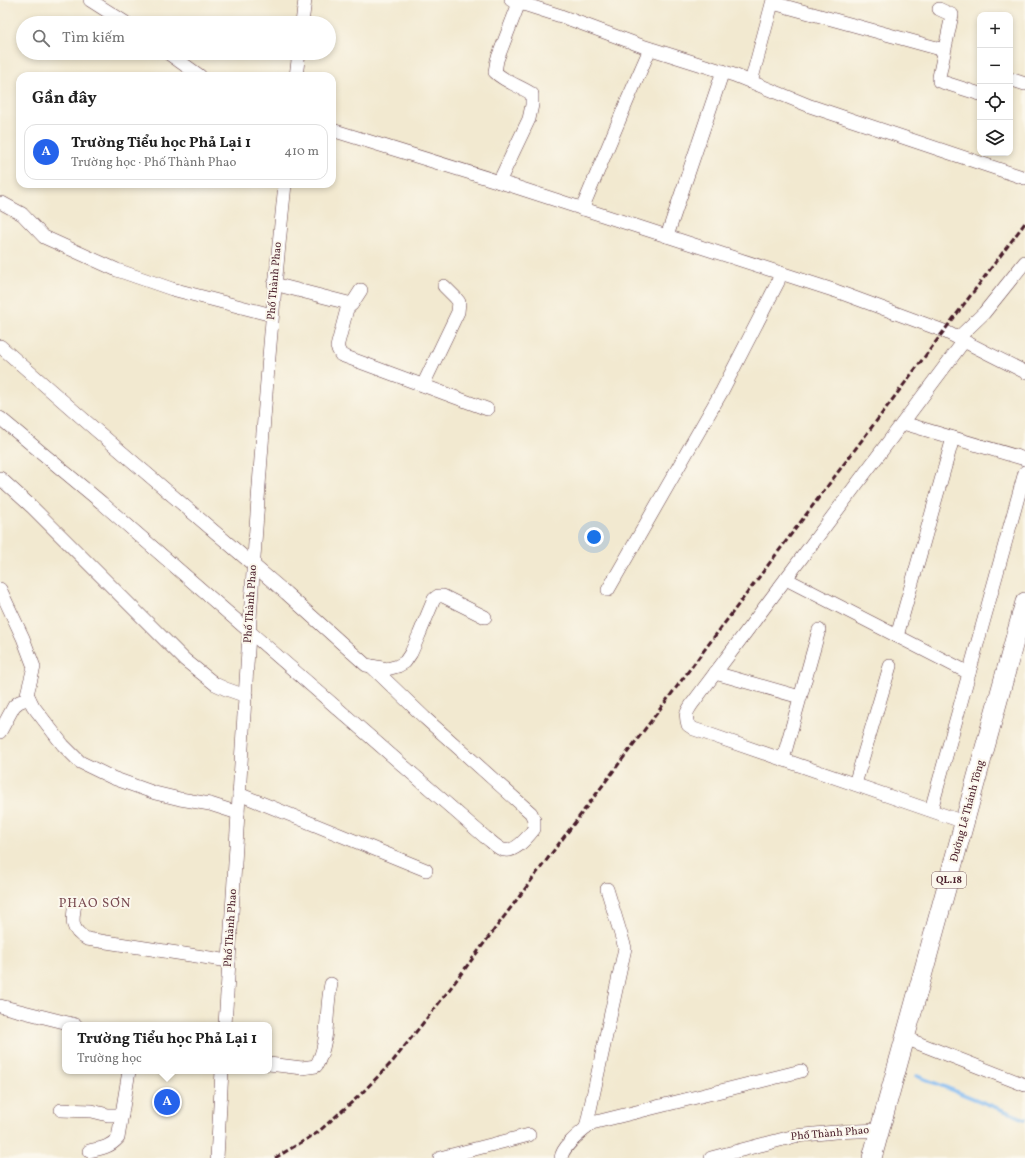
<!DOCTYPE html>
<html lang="vi">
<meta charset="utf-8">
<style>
:root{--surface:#fff;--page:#f2f2f2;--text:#222;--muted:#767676;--line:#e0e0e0;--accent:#2563eb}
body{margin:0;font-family:Vollkorn,serif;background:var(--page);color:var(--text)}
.controls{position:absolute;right:12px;top:12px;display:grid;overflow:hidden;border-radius:8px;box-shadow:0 2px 6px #0003}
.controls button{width:36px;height:36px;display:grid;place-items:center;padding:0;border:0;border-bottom:1px solid var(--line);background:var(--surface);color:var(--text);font:20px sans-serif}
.you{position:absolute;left:594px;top:537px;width:14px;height:14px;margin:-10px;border:3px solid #fff;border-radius:50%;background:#1a73e8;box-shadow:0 0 0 6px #1a73e833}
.badge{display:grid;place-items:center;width:26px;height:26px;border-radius:50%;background:var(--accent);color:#fff;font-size:13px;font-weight:700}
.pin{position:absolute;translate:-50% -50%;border:2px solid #fff;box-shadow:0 1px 4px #0006}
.popup{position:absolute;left:62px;top:1022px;width:210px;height:52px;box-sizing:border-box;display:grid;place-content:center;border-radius:8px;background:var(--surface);filter:drop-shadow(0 1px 3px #0005);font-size:13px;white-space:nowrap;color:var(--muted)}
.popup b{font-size:15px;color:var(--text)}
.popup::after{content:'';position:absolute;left:50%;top:100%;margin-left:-8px;border:8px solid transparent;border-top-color:var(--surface)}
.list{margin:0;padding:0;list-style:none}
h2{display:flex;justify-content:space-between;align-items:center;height:52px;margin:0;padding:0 16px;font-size:17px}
h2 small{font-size:13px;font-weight:400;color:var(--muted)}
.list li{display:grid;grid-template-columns:26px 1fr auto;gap:12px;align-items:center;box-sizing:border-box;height:56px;margin:0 8px 8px;padding:0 8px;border:1px solid var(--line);border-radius:12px}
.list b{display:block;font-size:15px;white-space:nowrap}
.list p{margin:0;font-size:13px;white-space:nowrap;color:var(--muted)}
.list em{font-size:13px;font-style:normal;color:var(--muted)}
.icon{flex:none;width:22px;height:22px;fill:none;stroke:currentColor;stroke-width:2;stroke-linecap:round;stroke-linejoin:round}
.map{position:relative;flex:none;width:1025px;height:1158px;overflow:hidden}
.search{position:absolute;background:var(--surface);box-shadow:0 2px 6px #0003;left:16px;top:16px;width:320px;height:44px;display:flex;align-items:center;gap:10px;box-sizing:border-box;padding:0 14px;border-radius:22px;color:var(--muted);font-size:15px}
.panel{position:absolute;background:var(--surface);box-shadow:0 2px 6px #0003;left:16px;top:72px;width:320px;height:116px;border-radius:12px}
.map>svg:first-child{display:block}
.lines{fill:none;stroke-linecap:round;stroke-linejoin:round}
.stream{stroke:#81baf2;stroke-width:3.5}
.minor-casing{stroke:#633d44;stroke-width:14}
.highway-casing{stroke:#633d44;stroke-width:20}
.minor{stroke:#fff;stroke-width:13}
.highway{stroke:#fff;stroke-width:19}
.rail{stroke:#4a1f2b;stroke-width:3;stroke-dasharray:6 3;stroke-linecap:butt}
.labels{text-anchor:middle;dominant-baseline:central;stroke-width:4;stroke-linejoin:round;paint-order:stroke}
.shield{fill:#fbf7ec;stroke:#7f6065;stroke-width:1}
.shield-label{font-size:10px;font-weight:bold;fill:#4a1f2b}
.street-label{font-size:11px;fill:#4a1f2b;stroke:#fbf7ec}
.quarter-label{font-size:13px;letter-spacing:1px;fill:#794a51;stroke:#fbf7ec}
</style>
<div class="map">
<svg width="1025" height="1158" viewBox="0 0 1025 1158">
<rect width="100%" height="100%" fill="#fbf7ec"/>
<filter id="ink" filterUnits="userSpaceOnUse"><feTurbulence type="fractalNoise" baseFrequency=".025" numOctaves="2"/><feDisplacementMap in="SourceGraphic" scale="8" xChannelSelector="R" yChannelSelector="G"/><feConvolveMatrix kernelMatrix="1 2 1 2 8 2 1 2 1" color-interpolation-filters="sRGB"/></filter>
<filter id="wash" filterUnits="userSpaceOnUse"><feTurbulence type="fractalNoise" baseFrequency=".012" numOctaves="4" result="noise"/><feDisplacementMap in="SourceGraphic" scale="16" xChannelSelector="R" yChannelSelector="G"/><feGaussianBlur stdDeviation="0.9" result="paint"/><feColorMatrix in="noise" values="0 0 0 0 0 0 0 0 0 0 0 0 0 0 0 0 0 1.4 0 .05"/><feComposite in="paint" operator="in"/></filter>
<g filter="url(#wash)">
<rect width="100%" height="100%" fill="#f2e9d0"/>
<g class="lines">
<polyline class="stream" points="917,1076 1025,1119"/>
</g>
</g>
<g filter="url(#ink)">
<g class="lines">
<defs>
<g id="minor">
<polyline points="90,0 126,23"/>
<polyline points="511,0 561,16 642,46 734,75 810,106 1025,178"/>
<polyline points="773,3 944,50"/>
<polyline points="939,9 952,15 939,77 939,81 980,94"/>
<polyline points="302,23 305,0"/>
<polyline points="168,53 200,76"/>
<polyline points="296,76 299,53"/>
<polyline points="1010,79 1025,84"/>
<polyline points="751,82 773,0"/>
<polyline points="332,130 516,187 836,291 944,331 1025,372"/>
<path d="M499 182 529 119 532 105V94C520 86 505 82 495 72L497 60 519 3"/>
<polyline points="2,203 22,214 44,237 117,270 172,289 272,315"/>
<polyline points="582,209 628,99 650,49"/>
<polyline points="667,236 723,71"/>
<polyline points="274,284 352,304"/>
<polyline points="361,290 352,304 347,309 337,347 341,355 487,409"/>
<polyline points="958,338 984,313 1025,262"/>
<path d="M964 341 692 704C686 713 685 714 688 725L694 729 964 822"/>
<polyline points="0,346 89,424 286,593 366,665 387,669 398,666 405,662 411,653 419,635 434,599 438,596 443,596 485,617"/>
<polyline points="423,385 458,312 459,302 455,297 444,286"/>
<path d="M0 418 102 503 485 837C490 840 495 846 501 849 513 855 527 838 534 829V820L531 813 425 718 371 666"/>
<polyline points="903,423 1025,459"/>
<polyline points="0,478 32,507 185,660 215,684 226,689 246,696"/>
<polyline points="786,579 969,673"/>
<polyline points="0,589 23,638 34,667 27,694 33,706 63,745 80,762 113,778 155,793 180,799 210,804 238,813"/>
<polyline points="608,590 722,391 778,282 780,273"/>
<polyline points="897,636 953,438"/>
<polyline points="715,673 800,697"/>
<polyline points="0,732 14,706 19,702 29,698"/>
<polyline points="783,759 819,630"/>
<polyline points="855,784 890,666"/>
<polyline points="239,794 426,870"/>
<polyline points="931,810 1025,472"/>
<path d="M75 904C72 920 70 930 87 939L229 961"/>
<polyline points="0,1006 76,1025"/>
<path d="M225 1025C243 745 256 464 285 184"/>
<polyline points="905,1038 1025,1085"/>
<path d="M269 1064 302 1068 316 1066C330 1042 325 1011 331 984"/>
<polyline points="61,1110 92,1111 108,1115 122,1115"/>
<polyline points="586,1128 625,948 607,889"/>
<path d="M89 1151C101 1148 109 1148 118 1138L129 1071"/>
<polyline points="217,1158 222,1071"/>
<polyline points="440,1158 529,1135"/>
<path d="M561 1158C563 1145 582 1132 592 1123L801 1071"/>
<polyline points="711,1158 795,1136 835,1132 880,1130"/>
</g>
<polyline id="highway" points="872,1158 1025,602"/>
</defs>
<use href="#minor" class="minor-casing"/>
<use href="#highway" class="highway-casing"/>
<use href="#minor" class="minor"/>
<use href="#highway" class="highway"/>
<polyline class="rail" points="275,1158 317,1133 360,1095 393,1061 446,994 1025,223"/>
</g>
</g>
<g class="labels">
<rect class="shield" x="932" y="872" width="34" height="16" rx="3"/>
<g class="shield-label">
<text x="949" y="880">QL.18</text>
</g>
<g class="street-label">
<text transform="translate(275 281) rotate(-85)">Phố Thành Phao</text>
<text transform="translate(251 604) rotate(-86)">Phố Thành Phao</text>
<text transform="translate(968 811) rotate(-75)">Đường Lê Thánh Tông</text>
<text transform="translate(231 928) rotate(-86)">Phố Thành Phao</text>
<text transform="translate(830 1134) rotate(-5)">Phố Thành Phao</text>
</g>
<g class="quarter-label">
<text x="95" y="904">PHAO SƠN</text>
</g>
</g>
</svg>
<div class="controls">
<button>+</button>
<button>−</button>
<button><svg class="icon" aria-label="locate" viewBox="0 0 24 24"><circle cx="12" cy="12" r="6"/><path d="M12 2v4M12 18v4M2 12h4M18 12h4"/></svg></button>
<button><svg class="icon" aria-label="layers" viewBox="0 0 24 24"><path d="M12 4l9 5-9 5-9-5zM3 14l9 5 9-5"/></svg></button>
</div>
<div class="you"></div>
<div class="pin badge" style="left:167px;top:1102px">A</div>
<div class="popup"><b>Trường Tiểu học Phả Lại 1</b>Trường học</div>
<div class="search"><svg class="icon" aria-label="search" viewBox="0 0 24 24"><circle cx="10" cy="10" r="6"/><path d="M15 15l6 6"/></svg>Tìm kiếm</div>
<section class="panel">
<h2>Gần đây<small></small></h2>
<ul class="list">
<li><span class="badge">A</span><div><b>Trường Tiểu học Phả Lại 1</b><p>Trường học · Phố Thành Phao</p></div><em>410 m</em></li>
</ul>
</section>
</div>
